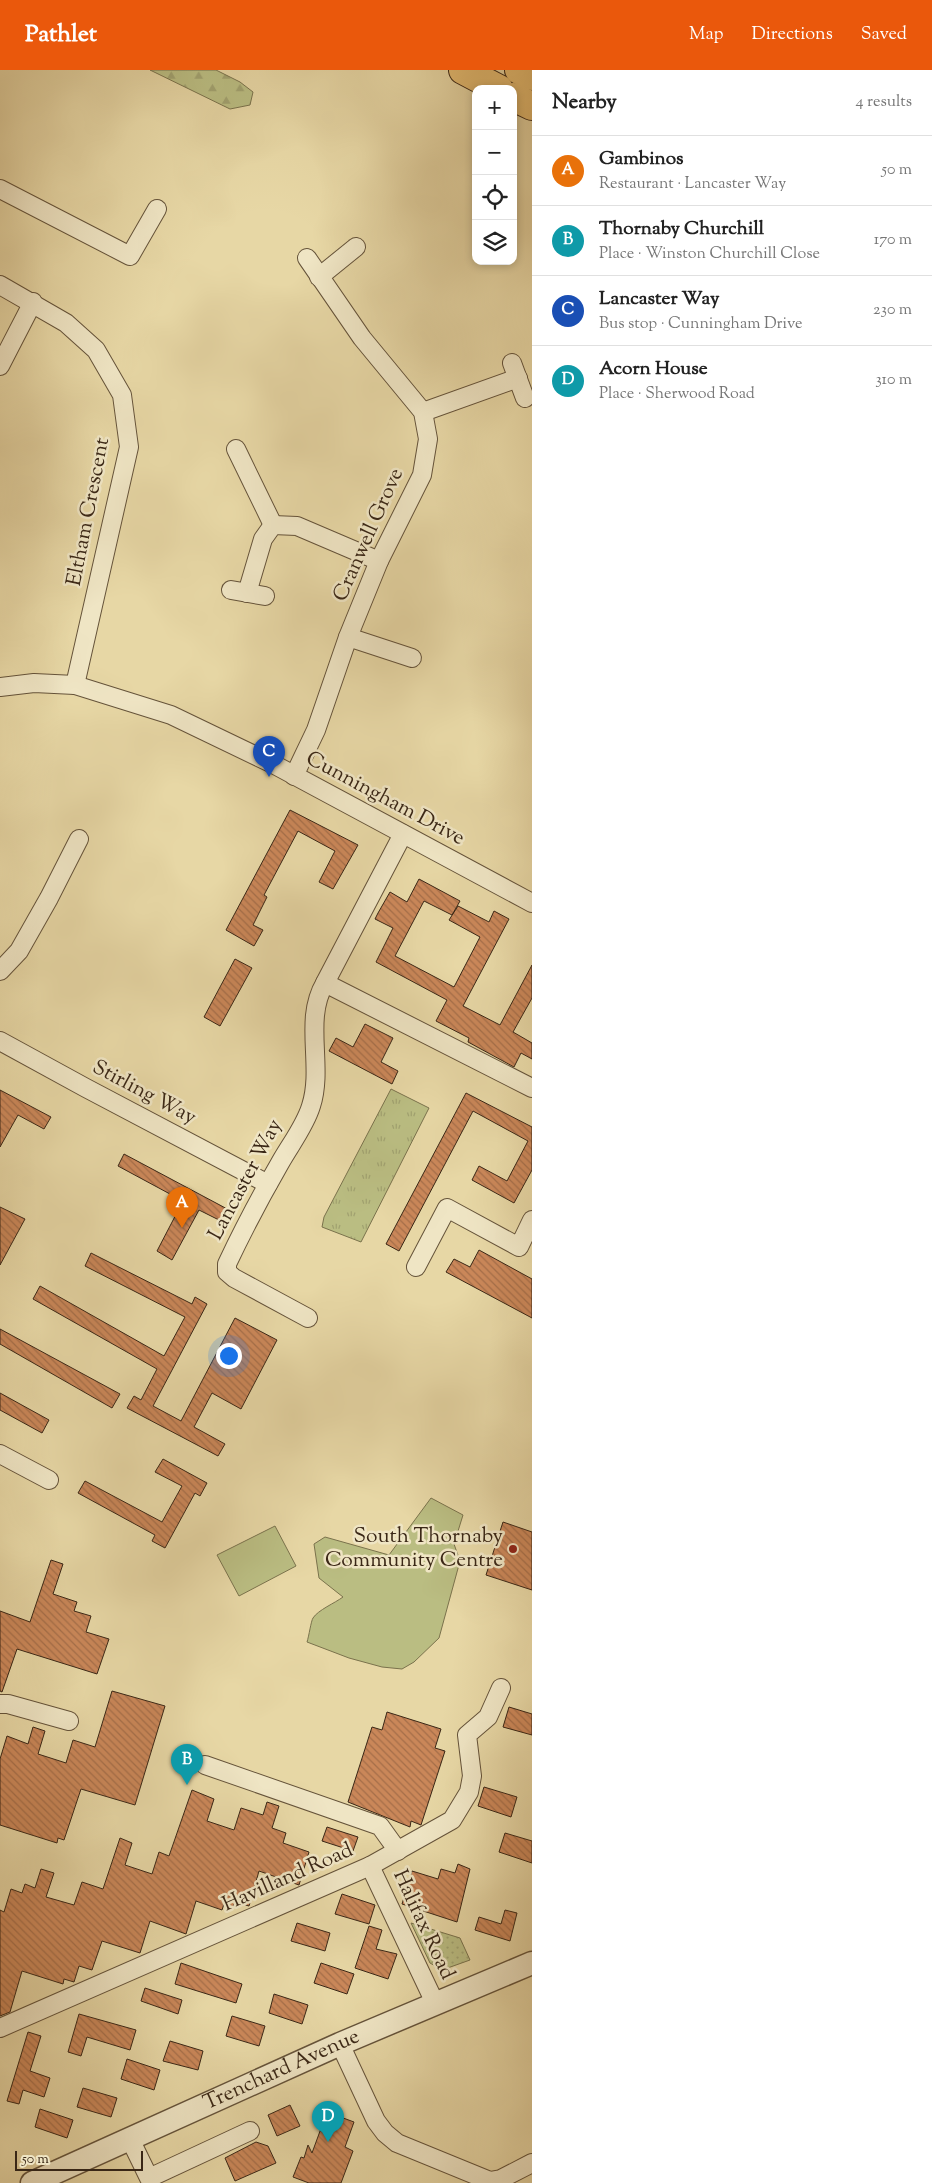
<!DOCTYPE html>
<meta charset="utf-8">
<style>
:root{--surface:#fff;--page:#f2f2f2;--text:#222;--muted:#767676;--line:#e0e0e0;--accent:#ea580c}
body{margin:0;font-family:"Sorts Mill Goudy",serif;background:var(--page);color:var(--text)}
.controls{position:absolute;right:15px;top:15px;display:grid;overflow:hidden;border-radius:10px;box-shadow:0 2px 8px #0003}
.controls button{width:45px;height:45px;display:grid;place-items:center;padding:0;border:0;border-bottom:1px solid var(--line);background:var(--surface);color:var(--text);font:25px sans-serif}
.scale{position:absolute;left:15px;bottom:12px;width:128px;box-sizing:border-box;padding-left:5px;border:2px solid #3a2716;border-top:0;font-size:14px;line-height:18px;white-space:nowrap;color:#3a2716;-webkit-text-stroke:4px #efe5c4;paint-order:stroke}
.you{position:absolute;left:228px;top:1285px;width:18px;height:18px;margin:-12px;border:4px solid #fff;border-radius:50%;background:#1a73e8;box-shadow:0 0 0 8px #1a73e833}
.badge{display:grid;place-items:center;width:32px;height:32px;border-radius:50%;background:var(--accent);color:#fff;font-size:16px;font-weight:700}
.pin{position:absolute;translate:-50% -41px;filter:drop-shadow(0 1px 2px #0008)}
.pin::after{content:'';position:absolute;top:26px;width:18px;height:15px;background:inherit;clip-path:polygon(0 0,100% 0,50% 100%)}
.list{margin:0;padding:0;list-style:none}
h2{display:flex;justify-content:space-between;align-items:center;height:65px;margin:0;padding:0 20px;font-size:21px}
h2 small{font-size:16px;font-weight:400;color:var(--muted)}
.list li{display:grid;grid-template-columns:32px 1fr auto;gap:15px;align-items:center;box-sizing:border-box;height:70px;padding:0 20px;border-top:1px solid var(--line)}
.list b{display:block;font-size:19px;white-space:nowrap}
.list p{margin:0;font-size:16px;white-space:nowrap;color:var(--muted)}
.list em{font-size:16px;font-style:normal;color:var(--muted)}
.icon{flex:none;width:28px;height:28px;fill:none;stroke:currentColor;stroke-width:2;stroke-linecap:round;stroke-linejoin:round}
.map{position:relative;flex:none;width:532px;height:2113px;overflow:hidden}
header{display:flex;align-items:center;gap:30px;box-sizing:border-box;height:70px;padding:0 25px;background:var(--accent);color:#fff}
header strong{font-size:24px}
nav{display:flex;gap:28px;margin-inline-start:auto;font-size:18px}
main{display:flex}
aside{flex:1;background:var(--surface)}
.map>svg:first-child{display:block}
.grass{fill:url(#grass-tufts);stroke:#7a724c}
.forest{fill:url(#forest-firs);stroke:#7a724c}
.park{fill:#babd82;stroke:#7a724c}
.garden{fill:url(#garden-dots);stroke:#7a724c}
.building{fill:url(#building-back-hatch);stroke:#3a2716}
.lines{fill:none;stroke-linecap:round;stroke-linejoin:round}
.minor-casing{stroke:#65533a;stroke-width:20}
.tertiary-casing{stroke:#65533a;stroke-width:25}
.primary-casing{stroke:#3a2716;stroke-width:30}
.minor{stroke:#efe5c4;stroke-width:18}
.tertiary{stroke:#efe5c4;stroke-width:22}
.primary{stroke:#e4bc72;stroke-width:28}
.poi-dot{fill:#8f2418;stroke:#efe5c4;stroke-width:2}
.labels{text-anchor:middle;dominant-baseline:central;stroke-width:5;stroke-linejoin:round;paint-order:stroke}
.street-label{font-size:21px;fill:#3a2716;stroke:#efe5c4}
.poi-label{font-size:21px;fill:#3a2716;stroke:#efe5c4;text-anchor:end}
</style>
<header>
<strong>Pathlet</strong>
<nav><a>Map</a><a>Directions</a><a>Saved</a></nav>
</header>
<main>
<div class="map">
<svg width="532" height="2113" viewBox="0 0 532 2113">
<defs>
<pattern id="grass-tufts" width="24" height="20" patternUnits="userSpaceOnUse" patternTransform="scale(1.25)"><rect width="24" height="20" fill="#babd82"/><path d="M3 7l-1-3M5 7V3M7 7l1-3M15 17l-1-3M17 17v-4M19 17l1-3" fill="none" stroke="#a1a270"/></pattern>
<pattern id="forest-firs" width="22" height="20" patternUnits="userSpaceOnUse" patternTransform="scale(1.25)"><rect width="22" height="20" fill="#babd82"/><path d="M5 1l3.5 6h-7zM16 11l3.5 6h-7z" fill="#a1a270"/></pattern>
<pattern id="garden-dots" width="8" height="8" patternUnits="userSpaceOnUse" patternTransform="scale(1.25)"><rect width="8" height="8" fill="#babd82"/><path d="M2 2h.1M6 6h.1" fill="none" stroke="#a1a270" stroke-width="1.8" stroke-linecap="round"/></pattern>
<pattern id="building-back-hatch" width="6" height="6" patternUnits="userSpaceOnUse" patternTransform="scale(1.25)"><rect width="6" height="6" fill="#ca8759"/><path d="M-1 5l2 2M0 0l6 6M5-1l2 2" fill="none" stroke="#a56e49"/></pattern>
</defs>
<rect width="100%" height="100%" fill="#e7d7a5"/>
<filter id="stains"><feTurbulence type="fractalNoise" baseFrequency=".004" numOctaves="4"/><feColorMatrix values="0 0 0 0 .2 0 0 0 0 .09 0 0 0 0 .02 0 0 0 .5 -.17"/></filter>
<radialGradient id="worn" r=".72"><stop offset=".6" stop-color="#630" stop-opacity="0"/><stop offset="1" stop-color="#630" stop-opacity=".3"/></radialGradient>
<polygon class="grass" points="391,1019 429,1038 361,1172 322,1157 324,1147"/>
<polygon class="forest" points="150,0 216,0 240,12 253,22 250,35 230,39"/>
<g class="park">
<path d="M431 1428 463 1445 454 1474 460 1491 439 1568 414 1592 402 1599 382 1597 349 1588 307 1572C309 1566 311 1551 313 1548 318 1540 335 1533 343 1527L319 1508 314 1474 325 1467 389 1485Z"/>
<polygon points="275,1456 296,1496 239,1526 217,1485"/>
</g>
<polygon class="garden" points="411,1853 460,1868 470,1890 442,1900 430,1893"/>
<g class="building">
<polygon points="290,740 358,775 333,819 319,812 335,781 298,761 264,825 267,827 253,855 263,860 254,876 226,860"/>
<polygon points="419,809 460,831 452,845 424,831 395,886 454,917 480,867 449,850 458,836 489,852 494,841 509,849 463,936 500,955 532,895 532,928 513,962 532,973 532,989 521,983 514,997 468,972 469,968 436,951 447,930 376,892 393,858 375,849 378,843 390,822 407,832"/>
<polygon points="235,889 252,898 220,956 204,947"/>
<polygon points="365,954 393,968 381,992 398,1001 392,1014 329,981 336,968 353,977"/>
<polygon points="0,1020 51,1047 44,1059 18,1045 0,1077"/>
<polygon points="466,1023 532,1057 532,1100 514,1133 472,1110 479,1096 507,1111 528,1071 473,1041 399,1181 386,1174"/>
<polygon points="124,1084 231,1141 225,1153 199,1140 172,1190 157,1181 183,1131 118,1096"/>
<polygon points="0,1137 25,1149 0,1195"/>
<polygon points="479,1180 532,1209 532,1248 446,1202 454,1189 470,1197"/>
<polygon points="91,1183 192,1234 195,1227 207,1234 153,1336 181,1351 235,1248 277,1270 241,1339 212,1323 194,1357 225,1374 218,1386 127,1338 134,1326 141,1330 157,1299 33,1229 40,1216 164,1286 185,1247 85,1196"/>
<polygon points="0,1259 120,1324 112,1338 0,1274"/>
<polygon points="0,1323 49,1350 42,1363 0,1340"/>
<polygon points="163,1389 207,1413 200,1426 195,1423 165,1478 152,1471 155,1465 78,1423 85,1411 162,1452 182,1416 155,1402"/>
<polygon points="503,1452 532,1462 532,1520 486,1505"/>
<polygon points="51,1490 63,1494 53,1524 77,1532 74,1541 91,1546 86,1562 109,1569 97,1604 17,1579 2,1622 0,1621 0,1541 30,1552"/>
<polygon points="112,1621 165,1636 135,1735 81,1719 64,1770 58,1768 57,1773 0,1755 0,1689 7,1666 28,1674 33,1657 45,1661 38,1684 66,1693 73,1670 95,1677"/>
<polygon points="509,1637 532,1644 532,1665 503,1657"/>
<polygon points="387,1642 441,1659 435,1678 445,1681 421,1755 411,1751 410,1757 348,1732 372,1657 382,1660"/>
<polygon points="484,1717 517,1727 511,1747 478,1736"/>
<polygon points="192,1720 214,1729 207,1751 234,1760 241,1738 263,1745 267,1732 279,1736 272,1758 286,1763 283,1773 309,1782 299,1815 259,1801 249,1836 235,1832 233,1837 224,1834 222,1840 196,1831 186,1864 150,1851 140,1883 102,1871 92,1900 79,1896 74,1912 64,1909 63,1914 22,1901 10,1942 0,1946 0,1840 4,1842 11,1819 22,1823 25,1814 35,1818 41,1799 54,1803 46,1827 74,1835 82,1812 103,1819 120,1768 132,1773 125,1795 152,1804 159,1782 169,1786"/>
<polygon points="327,1757 358,1767 353,1781 322,1771"/>
<polygon points="505,1763 532,1771 532,1793 499,1782"/>
<polygon points="458,1794 470,1799 457,1852 402,1834 412,1801 438,1809 441,1799 455,1803"/>
<polygon points="342,1824 375,1835 369,1854 335,1844"/>
<polygon points="505,1840 517,1843 510,1871 475,1860 479,1847 501,1854"/>
<polygon points="297,1853 330,1863 325,1881 291,1871"/>
<polygon points="369,1856 382,1860 376,1879 397,1884 388,1909 355,1898"/>
<polygon points="181,1893 242,1914 236,1933 175,1914"/>
<polygon points="321,1893 354,1904 347,1924 314,1913"/>
<polygon points="145,1918 182,1930 178,1944 141,1931"/>
<polygon points="274,1924 308,1935 302,1954 269,1943"/>
<polygon points="79,1944 136,1960 130,1980 87,1967 81,1986 68,1982"/>
<polygon points="232,1946 265,1956 259,1976 226,1966"/>
<polygon points="28,1962 41,1966 30,2001 50,2008 44,2027 23,2020 19,2034 7,2031"/>
<polygon points="170,1971 203,1981 198,2000 163,1991"/>
<polygon points="127,1989 160,2000 154,2020 121,2009"/>
<polygon points="83,2018 117,2028 111,2047 77,2037"/>
<polygon points="290,2035 300,2056 277,2066 268,2045"/>
<polygon points="40,2039 73,2050 67,2068 35,2057"/>
<polygon points="327,2042 354,2052 345,2077 353,2081 341,2113 309,2113 293,2107 301,2087 304,2088 308,2075 312,2083"/>
<polygon points="256,2072 268,2076 276,2093 235,2111 225,2088"/>
</g>
<g class="lines">
<defs>
<g id="minor">
<polyline points="0,119 130,186 157,139"/>
<polyline points="319,207 356,177"/>
<polyline points="0,215 66,253 96,280 122,325 129,377 75,615"/>
<polyline points="512,293 525,328"/>
<polyline points="0,296 33,232"/>
<polyline points="423,342 518,308"/>
<polyline points="236,379 273,455"/>
<polyline points="231,520 265,526"/>
<polyline points="247,523 263,469 273,455 297,456 379,491"/>
<polyline points="348,567 412,588"/>
<polyline points="0,617 34,613 75,615 171,645 275,695 532,833"/>
<polyline points="294,706 316,660 348,567 379,491 422,405 428,369 423,342 362,268 307,188"/>
<polyline points="0,901 19,881 49,828 79,769"/>
<polyline points="325,913 403,764"/>
<polyline points="0,971 86,1018 268,1114"/>
<polyline points="416,1197 447,1138 519,1177 532,1150"/>
<path d="M308 1248 234 1208 227 1202V1194C243 1160 261 1126 280 1093 290 1075 305 1056 311 1036 324 996 303 950 325 913L532 1018"/>
<polyline points="0,1384 49,1410"/>
<polyline points="0,1634 8,1634 69,1651"/>
<polyline points="205,1695 380,1756 398,1781"/>
<polyline points="370,1796 435,1933"/>
<polyline points="0,1958 370,1796 452,1750 469,1722 472,1706 467,1665 488,1647 501,1618"/>
<polyline points="340,1974 376,2051 385,2063 397,2073 490,2111 501,2109 532,2093"/>
<polyline points="130,2069 149,2108 250,2061"/>
</g>
<g id="tertiary">
<path id="s1" d="M32 2113 340 1974 532 1893"/>
</g>
<g id="primary">
<polyline points="463,0 499,19"/>
<polyline points="519,0 532,6"/>
<polyline points="513,27 532,36"/>
</g>
</defs>
<use href="#minor" class="minor-casing"/>
<use href="#tertiary" class="tertiary-casing"/>
<use href="#primary" class="primary-casing"/>
<use href="#minor" class="minor"/>
<use href="#tertiary" class="tertiary"/>
<use href="#primary" class="primary"/>
</g>
<circle class="poi-dot" cx="513" cy="1479" r="5"/>
<g class="labels">
<g class="street-label">
<text transform="translate(89 442) rotate(-79)">Eltham Crescent</text>
<text transform="translate(369 465) rotate(-66)">Cranwell Grove</text>
<text transform="translate(385 729) rotate(28)">Cunningham Drive</text>
<text transform="translate(144 1023) rotate(28)">Stirling Way</text>
<text transform="translate(246 1110) rotate(-62)">Lancaster Way</text>
<text transform="translate(288 1808) rotate(-24)">Havilland Road</text>
<text transform="translate(423 1855) rotate(65)">Halifax Road</text>
<text stroke="none"><textPath href="#s1" startOffset="274">Trenchard Avenue</textPath></text>
</g>
<g class="poi-label">
<text x="503" y="1467">South Thornaby<tspan x="503" dy="24">Community Centre</tspan></text>
</g>
</g>
<rect width="100%" height="100%" filter="url(#stains)"/>
<rect width="100%" height="100%" fill="url(#worn)"/>
</svg>
<div class="controls">
<button>+</button>
<button>−</button>
<button><svg class="icon" aria-label="locate" viewBox="0 0 24 24"><circle cx="12" cy="12" r="6"/><path d="M12 2v4M12 18v4M2 12h4M18 12h4"/></svg></button>
<button><svg class="icon" aria-label="layers" viewBox="0 0 24 24"><path d="M12 4l9 5-9 5-9-5zM3 14l9 5 9-5"/></svg></button>
</div>
<div class="scale">50 m</div>
<div class="you"></div>
<div class="pin badge" style="left:182px;top:1158px;background:#e8710a">A</div>
<div class="pin badge" style="left:187px;top:1715px;background:#0f9aa8">B</div>
<div class="pin badge" style="left:269px;top:707px;background:#1a4fb4">C</div>
<div class="pin badge" style="left:328px;top:2072px;background:#0f9aa8">D</div>
</div>
<aside>
<h2>Nearby<small>4 results</small></h2>
<ul class="list">
<li><span class="badge" style="background:#e8710a">A</span><div><b>Gambinos</b><p>Restaurant · Lancaster Way</p></div><em>50 m</em></li>
<li><span class="badge" style="background:#0f9aa8">B</span><div><b>Thornaby Churchill</b><p>Place · Winston Churchill Close</p></div><em>170 m</em></li>
<li><span class="badge" style="background:#1a4fb4">C</span><div><b>Lancaster Way</b><p>Bus stop · Cunningham Drive</p></div><em>230 m</em></li>
<li><span class="badge" style="background:#0f9aa8">D</span><div><b>Acorn House</b><p>Place · Sherwood Road</p></div><em>310 m</em></li>
</ul>
</aside>
</main>
